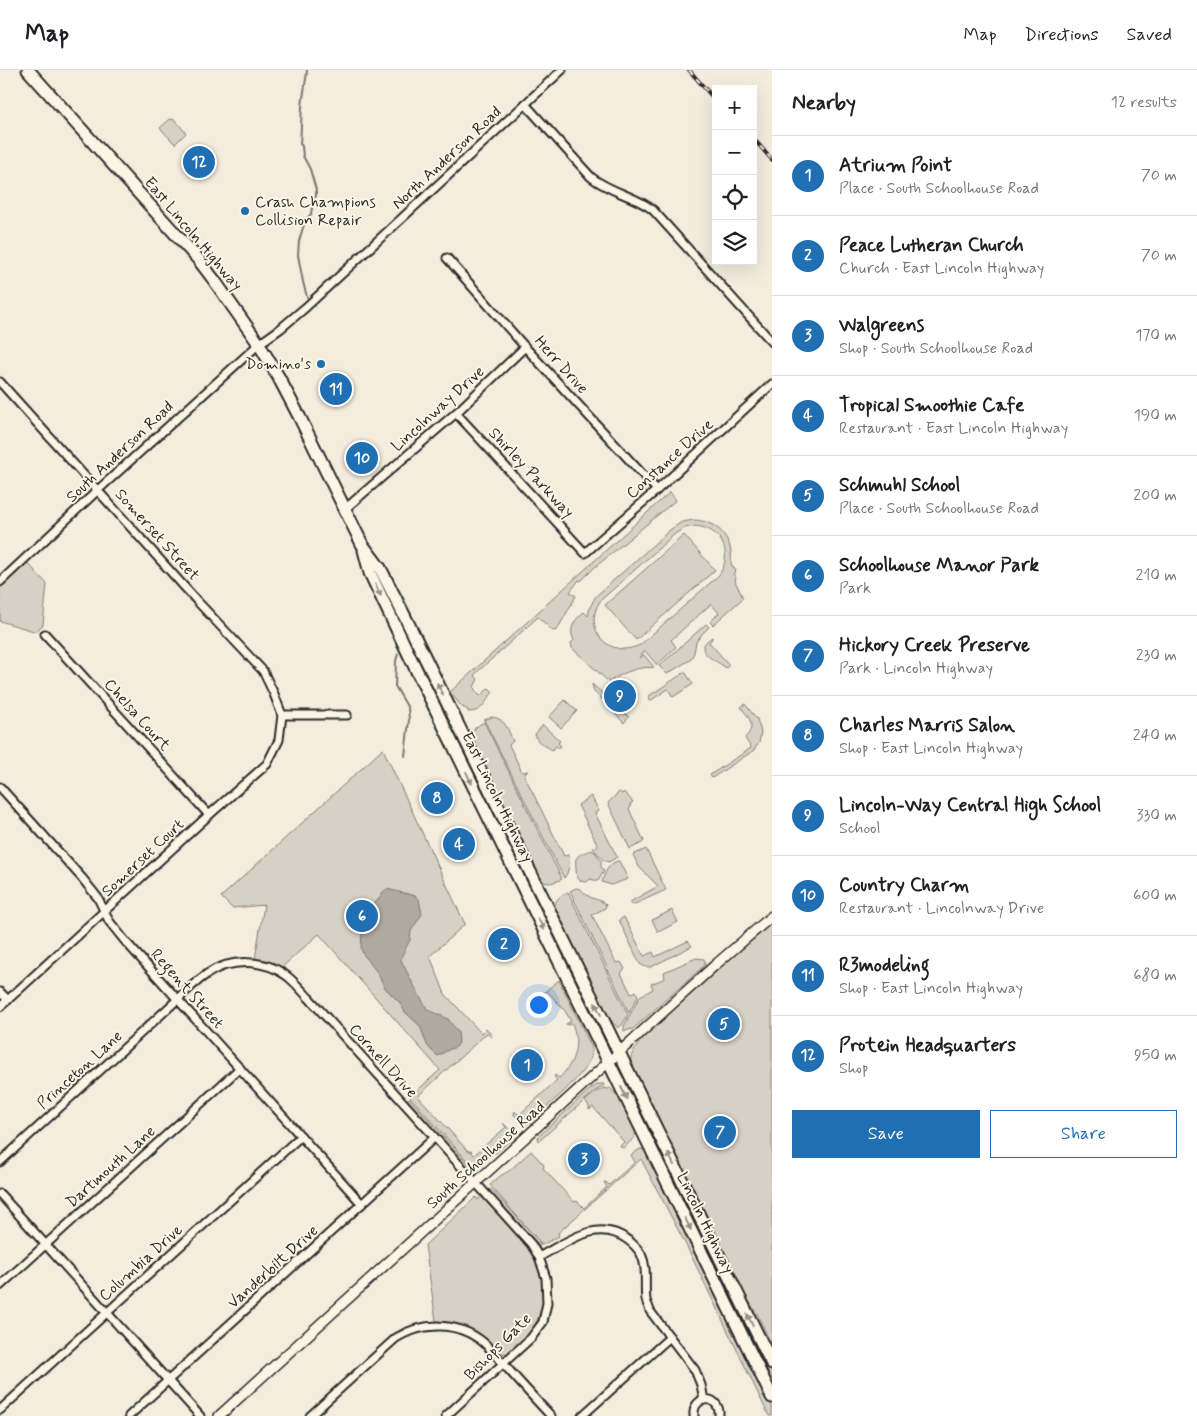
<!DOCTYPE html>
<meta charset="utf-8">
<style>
:root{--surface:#fff;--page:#f6f6f6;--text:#202124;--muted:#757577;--line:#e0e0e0;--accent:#1f6fb2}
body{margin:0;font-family:Mynerve,sans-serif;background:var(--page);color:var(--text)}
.controls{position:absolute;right:15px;top:15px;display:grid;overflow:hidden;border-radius:0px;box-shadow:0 5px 20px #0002}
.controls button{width:45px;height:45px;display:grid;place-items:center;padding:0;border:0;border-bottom:1px solid var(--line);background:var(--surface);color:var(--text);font:25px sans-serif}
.you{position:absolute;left:538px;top:934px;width:18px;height:18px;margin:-12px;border:4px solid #fff;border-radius:50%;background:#1a73e8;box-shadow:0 0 0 8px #1a73e833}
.badge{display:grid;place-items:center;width:32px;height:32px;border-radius:50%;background:var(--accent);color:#fff;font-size:16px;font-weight:700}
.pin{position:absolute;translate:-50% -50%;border:2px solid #fff;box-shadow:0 1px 5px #0006}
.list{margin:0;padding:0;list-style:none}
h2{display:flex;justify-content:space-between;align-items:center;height:65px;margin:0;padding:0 20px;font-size:21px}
h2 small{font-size:16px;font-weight:400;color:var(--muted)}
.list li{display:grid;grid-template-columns:32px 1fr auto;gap:15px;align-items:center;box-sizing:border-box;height:80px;padding:0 20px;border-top:1px solid var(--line)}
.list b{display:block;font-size:19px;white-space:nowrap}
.list p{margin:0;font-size:16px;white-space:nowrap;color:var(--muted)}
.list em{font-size:16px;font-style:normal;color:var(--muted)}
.actions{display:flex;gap:10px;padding:15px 20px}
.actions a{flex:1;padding:11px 0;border:1px solid var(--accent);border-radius:0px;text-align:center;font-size:18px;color:var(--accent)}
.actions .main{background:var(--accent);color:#fff}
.icon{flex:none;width:28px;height:28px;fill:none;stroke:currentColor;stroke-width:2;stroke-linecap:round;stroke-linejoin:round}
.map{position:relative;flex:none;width:772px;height:1346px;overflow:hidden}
header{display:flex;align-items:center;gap:30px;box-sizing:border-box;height:70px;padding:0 25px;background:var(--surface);border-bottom:1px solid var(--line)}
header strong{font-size:24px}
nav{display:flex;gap:28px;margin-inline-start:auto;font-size:18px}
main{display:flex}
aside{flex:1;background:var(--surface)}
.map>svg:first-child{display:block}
.green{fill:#d6d1c4;stroke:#807e78;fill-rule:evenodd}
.water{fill:#afaaa0;stroke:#7a7771}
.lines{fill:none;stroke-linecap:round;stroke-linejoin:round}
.stream{stroke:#7a7771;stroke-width:2}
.minor-casing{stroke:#2b2b2b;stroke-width:11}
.tertiary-casing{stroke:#2b2b2b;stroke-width:12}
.primary-casing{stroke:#2b2b2b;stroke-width:15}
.minor{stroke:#fcf5e5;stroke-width:7}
.tertiary{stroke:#fcf5e5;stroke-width:9}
.primary{stroke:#fcf5e5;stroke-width:11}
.rail-casing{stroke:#2b2b2b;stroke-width:4}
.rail{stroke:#fcf5e5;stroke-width:2;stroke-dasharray:5.5;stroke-linecap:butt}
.oneway{fill:#949088}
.poi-dot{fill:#1f6fb2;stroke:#fcf5e5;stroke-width:2}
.labels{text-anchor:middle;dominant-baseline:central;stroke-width:4;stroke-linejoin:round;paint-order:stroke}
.street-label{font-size:16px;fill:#2b2b2b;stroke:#fcf5e5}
.poi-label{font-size:16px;fill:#2b2b2b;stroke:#fcf5e5;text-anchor:start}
</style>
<header>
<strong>Map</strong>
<nav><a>Map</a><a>Directions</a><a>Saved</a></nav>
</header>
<main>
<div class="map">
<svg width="772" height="1346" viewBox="0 0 772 1346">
<rect width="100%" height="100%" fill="#f4edde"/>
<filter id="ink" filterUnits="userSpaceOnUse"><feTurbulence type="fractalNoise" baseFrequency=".02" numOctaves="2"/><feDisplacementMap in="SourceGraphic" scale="10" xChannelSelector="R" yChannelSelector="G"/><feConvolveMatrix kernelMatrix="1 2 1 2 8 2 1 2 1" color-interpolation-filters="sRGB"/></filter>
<g filter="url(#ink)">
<g class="green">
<polygon points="170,49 175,50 186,63 175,74 160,58"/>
<path d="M670 422 676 430 594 498 581 511 579 510 570 522 576 526 557 560 553 561 538 547 474 605 478 609 474 617 475 620 480 626 489 618 493 622C484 632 484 642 468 642V640L462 637 450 622Z"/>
<path d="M694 450C719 451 734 470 731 494L736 501 733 504 736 507 735 511 743 528 713 555 710 552 719 543 711 534 671 570 676 577 657 595 645 581 639 588 644 585 654 597C650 598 646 597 642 598 632 599 620 605 612 610L613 612 612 615 572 578 571 573 574 570C568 559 575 549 584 542L588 546 590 537 596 526 671 459 682 452ZM695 456C721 458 734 483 719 505L640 575C609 590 582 559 600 531L676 463 685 458Z"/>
<polygon points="684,465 715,500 636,570 605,535"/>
<polygon points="26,491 47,514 43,555 39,558 37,562 0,551 0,514"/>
<polygon points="706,554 709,557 702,564 696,572 694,583 690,590 667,604 659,596"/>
<path d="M712 567V569L709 572 729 595 726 598C717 590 689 582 712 567Z"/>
<polygon points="685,602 693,614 673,627 668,619 650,631 649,626"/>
<polygon points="592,614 629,647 624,653 614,643 615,641 594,622"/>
<polygon points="565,630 577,641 561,658 549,647"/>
<path d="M745 634 757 649 761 662 759 673 753 681 712 708 710 705 751 678 745 668C757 655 749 648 741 637Z"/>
<path d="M492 647C505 648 508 660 513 671L509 675 522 702 528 701 524 705 564 786 568 785C570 793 569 802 564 808L484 650Z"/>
<path d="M484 652 562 809C553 813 547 815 539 809L470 669 471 660 473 661 476 657Z"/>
<path d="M543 655 560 671 558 673 561 676 559 678 556 676 552 680C546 675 536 674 535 664Z"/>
<polygon points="383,679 465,854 430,886 445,924 481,963 486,958 492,966 491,967 487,963 418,1026 468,1081 471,1081 474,1085 506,1057 503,1053 513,1063 512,1068 496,1083 488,1083 472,1096 410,1027 440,1000 319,864 281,898 266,891 255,889 264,835 232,838 221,827"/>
<polygon points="619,722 622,724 624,722 633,732 630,734 631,737 629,739 644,771 642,773 630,779 608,733"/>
<polygon points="591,726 599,741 595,743 617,787 609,792 603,790 593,778 598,776 578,735"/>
<polygon points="646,779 666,820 637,833 631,835 630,832 658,816 639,797 633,785"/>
<path d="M591 780 595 782 601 791V797L604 801 598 811 590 809 587 812C577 812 576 806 576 797 576 794 575 791 576 789 578 784 586 782 591 780Z"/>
<path d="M617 791H619L628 809 611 815 602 812C604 803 609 794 617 791Z"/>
<path d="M576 818C583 819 582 822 587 825 593 830 601 829 606 835L605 838 592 845 616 893 621 892 625 899 621 903 631 924 636 921 638 926 629 943 570 821Z"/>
<path d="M568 822 628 945 622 955 618 958 608 947 554 839C555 829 560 826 568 822Z"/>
<polygon points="672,840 678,852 658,862 652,850"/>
<path d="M624 847 644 886 653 882 655 887 688 871 692 876 651 897C647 897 644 897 640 894L619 850Z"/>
<path d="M772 849V1276L757 1244 736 1210 772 1282V1285L632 999C627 985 636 978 644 967Z"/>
<polygon points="696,888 704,889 705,892 705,895 633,959 624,961 624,956 640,926 653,919 651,914 665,908 664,902"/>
<path d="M559 910 590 974C591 976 592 978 592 981 592 1002 542 1040 527 1054H524L514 1045V1042H516L519 1045 557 1010 554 1007 555 1005 559 1008C575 993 580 974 572 953L568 955 566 954 571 951 565 941 547 921 541 925Z"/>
<polygon points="598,1014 604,1014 603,1016 595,1021 539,1071 538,1067 540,1065 588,1021"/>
<path d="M604 1018 608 1019 610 1018C618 1025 638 1053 636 1063 634 1069 628 1074 623 1078L620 1076 624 1072 593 1037 589 1040V1036L585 1031 596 1022Z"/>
<polygon points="409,1028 470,1096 471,1097 469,1100 407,1031"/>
<polygon points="640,1079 647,1080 762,1315 772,1336 772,1346 769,1346 685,1173 641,1089 558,1163 559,1166 542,1175 490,1115 500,1106 509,1101 531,1081 544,1095 543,1098 574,1132 577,1131 584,1138 607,1117 604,1112 606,1112 609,1115 635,1092 631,1085"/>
<polygon points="665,1092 682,1121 772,1304 772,1316 663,1093"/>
<polygon points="491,1119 538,1170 541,1175 538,1177 488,1121"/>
<path d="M481 1126C498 1145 529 1173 538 1195 549 1218 543 1246 528 1265 522 1272 514 1277 508 1283L501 1284C480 1263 467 1253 436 1251L425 1175 476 1127 478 1130Z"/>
</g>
<polygon class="water" points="387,819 416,826 419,829 422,844 411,861 410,870 402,885 401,890 411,910 427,939 448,949 458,962 459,973 456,977 448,980 438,986 431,980 427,975 420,956 405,942 400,933 385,918 377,902 363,884 361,879 362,862 357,851 357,848 378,830 383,822"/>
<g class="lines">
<g class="stream">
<path d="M307 0C306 13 303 24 302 37 301 49 301 61 300 74L302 76 303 86 310 99 316 120V126L313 131 311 144 305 151 299 171 298 185 303 212 307 227"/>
<polyline points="398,584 396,591 395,616 408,638 409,650 405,686"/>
</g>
<defs>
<g id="minor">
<path d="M525 34 591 107C611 123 634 125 653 140L772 272"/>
<polyline points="447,188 525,277 657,420"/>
<polyline points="0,312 198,532 263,601 274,624 282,645 279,670 267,694 209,745 0,937"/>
<polyline points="456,343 585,483 657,420 772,314"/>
<polyline points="345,439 456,343 525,277"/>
<polyline points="0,512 98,420 259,274 280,259 306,237 562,0"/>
<polyline points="45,564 209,745"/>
<polyline points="282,645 347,645"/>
<polyline points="0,717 82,808 98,828 109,851 125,871 362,1134"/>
<polyline points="0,922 8,930"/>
<path d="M0 1092 178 929C187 920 197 911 207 904 231 888 265 889 287 906 295 912 302 921 309 928L531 1174 539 1187 546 1208 547 1233 543 1252 531 1268 446 1346"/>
<polyline points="0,1124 200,1346"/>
<path d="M539 1187C567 1172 598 1147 628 1170 632 1173 638 1179 641 1184 648 1198 644 1215 646 1230 647 1234 649 1237 650 1241L695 1300 701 1315 704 1330"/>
<polyline points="0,1216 240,998"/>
<polyline points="0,1340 301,1066"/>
<polyline points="129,1346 434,1068"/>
<path d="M310 1346 396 1268C423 1252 457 1251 483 1272 492 1280 501 1291 509 1300 523 1316 537 1331 551 1346"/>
<polyline points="582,1346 670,1267"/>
<path d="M694 1346C692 1324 721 1324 719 1346"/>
</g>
<polyline id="tertiary" points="219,1346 714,896 772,846"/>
<g id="primary">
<polyline points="28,0 198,189 214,210 259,274 279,308 300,348 362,474 380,498 404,545 772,1294"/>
<polyline points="364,480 370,503 411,589 639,1054 772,1327"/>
</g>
</defs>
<use href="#minor" class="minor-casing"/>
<use href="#tertiary" class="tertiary-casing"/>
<use href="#primary" class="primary-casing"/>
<use href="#minor" class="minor"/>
<use href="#tertiary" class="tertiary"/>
<use href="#primary" class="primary"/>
<defs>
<g id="rail">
<polyline points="689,0 716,31"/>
<polyline points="753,68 772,90"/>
</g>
</defs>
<use href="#rail" class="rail-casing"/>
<use href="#rail" class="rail"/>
</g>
<defs><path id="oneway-solid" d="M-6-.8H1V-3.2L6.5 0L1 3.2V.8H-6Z" transform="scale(1.25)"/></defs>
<g class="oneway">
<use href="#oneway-solid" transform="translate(378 520) rotate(65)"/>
<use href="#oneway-solid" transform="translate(440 619) rotate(-116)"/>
<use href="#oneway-solid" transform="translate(469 708) rotate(65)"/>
<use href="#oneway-solid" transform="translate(541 854) rotate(63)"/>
<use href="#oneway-solid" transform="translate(598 939) rotate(-116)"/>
<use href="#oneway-solid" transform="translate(624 1023) rotate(64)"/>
<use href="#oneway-solid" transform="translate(671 1089) rotate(-116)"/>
<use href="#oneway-solid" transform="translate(688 1154) rotate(64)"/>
<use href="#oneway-solid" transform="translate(750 1250) rotate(-116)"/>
</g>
</g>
<g class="poi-dot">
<circle cx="245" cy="141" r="5"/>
<circle cx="321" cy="294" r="5"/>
</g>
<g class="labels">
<g class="street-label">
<text transform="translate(447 88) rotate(-43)">North Anderson Road</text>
<text transform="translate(193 164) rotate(50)">East Lincoln Highway</text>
<text transform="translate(561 295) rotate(48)">Herr Drive</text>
<text transform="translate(438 339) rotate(-42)">Lincolnway Drive</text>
<text transform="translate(120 382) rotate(-43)">South Anderson Road</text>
<text transform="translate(670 389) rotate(-42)">Constance Drive</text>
<text transform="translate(531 403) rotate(47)">Shirley Parkway</text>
<text transform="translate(157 465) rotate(48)">Somerset Street</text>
<text transform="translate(137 645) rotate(48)">Chelsa Court</text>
<text transform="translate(497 727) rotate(64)">East Lincoln Highway</text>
<text transform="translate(143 788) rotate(-43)">Somerset Court</text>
<text transform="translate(187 919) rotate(48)">Regent Street</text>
<text transform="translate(383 991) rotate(48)">Cornell Drive</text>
<text transform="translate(80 1000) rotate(-42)">Princeton Lane</text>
<text transform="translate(486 1085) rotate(-42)">South Schoolhouse Road</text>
<text transform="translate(111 1097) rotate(-42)">Dartmouth Lane</text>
<text transform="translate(705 1153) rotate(64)">Lincoln Highway</text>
<text transform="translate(141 1193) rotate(-42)">Columbia Drive</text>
<text transform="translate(273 1197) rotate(-42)">Vanderbilt Drive</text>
<text transform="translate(498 1277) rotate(-45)">Bishops Gate</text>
</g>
<g class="poi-label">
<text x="255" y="132">Crash Champions<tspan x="255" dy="18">Collision Repair</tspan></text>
<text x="311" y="294" text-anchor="end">Domino's</text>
</g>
</g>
</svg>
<div class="controls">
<button>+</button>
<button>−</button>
<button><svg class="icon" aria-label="locate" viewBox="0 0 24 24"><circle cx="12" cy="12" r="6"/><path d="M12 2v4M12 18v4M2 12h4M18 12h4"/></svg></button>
<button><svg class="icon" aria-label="layers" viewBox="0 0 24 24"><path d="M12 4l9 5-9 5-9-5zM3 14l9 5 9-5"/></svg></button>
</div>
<div class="you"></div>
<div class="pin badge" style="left:527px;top:995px">1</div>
<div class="pin badge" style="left:504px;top:874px">2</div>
<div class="pin badge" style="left:584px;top:1089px">3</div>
<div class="pin badge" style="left:459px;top:774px">4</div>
<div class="pin badge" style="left:724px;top:954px">5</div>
<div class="pin badge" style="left:362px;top:846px">6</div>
<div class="pin badge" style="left:720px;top:1062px">7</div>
<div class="pin badge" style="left:437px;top:728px">8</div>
<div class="pin badge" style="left:620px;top:626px">9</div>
<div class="pin badge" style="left:362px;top:388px">10</div>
<div class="pin badge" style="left:336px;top:319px">11</div>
<div class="pin badge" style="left:199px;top:92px">12</div>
</div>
<aside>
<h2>Nearby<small>12 results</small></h2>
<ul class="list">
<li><span class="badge">1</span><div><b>Atrium Point</b><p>Place · South Schoolhouse Road</p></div><em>70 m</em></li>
<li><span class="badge">2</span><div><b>Peace Lutheran Church</b><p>Church · East Lincoln Highway</p></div><em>70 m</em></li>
<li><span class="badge">3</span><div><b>Walgreens</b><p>Shop · South Schoolhouse Road</p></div><em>170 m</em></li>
<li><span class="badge">4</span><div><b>Tropical Smoothie Cafe</b><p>Restaurant · East Lincoln Highway</p></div><em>190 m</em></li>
<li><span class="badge">5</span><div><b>Schmuhl School</b><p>Place · South Schoolhouse Road</p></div><em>200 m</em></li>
<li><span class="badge">6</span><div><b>Schoolhouse Manor Park</b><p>Park</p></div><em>210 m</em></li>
<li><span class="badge">7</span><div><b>Hickory Creek Preserve</b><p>Park · Lincoln Highway</p></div><em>230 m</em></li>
<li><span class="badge">8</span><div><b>Charles Marris Salon</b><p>Shop · East Lincoln Highway</p></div><em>240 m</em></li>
<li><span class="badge">9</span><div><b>Lincoln-Way Central High School</b><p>School</p></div><em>330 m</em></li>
<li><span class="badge">10</span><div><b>Country Charm</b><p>Restaurant · Lincolnway Drive</p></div><em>600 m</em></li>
<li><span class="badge">11</span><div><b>R3modeling</b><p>Shop · East Lincoln Highway</p></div><em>680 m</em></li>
<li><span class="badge">12</span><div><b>Protein Headquarters</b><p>Shop</p></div><em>950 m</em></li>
</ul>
<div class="actions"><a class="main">Save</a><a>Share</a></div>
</aside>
</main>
